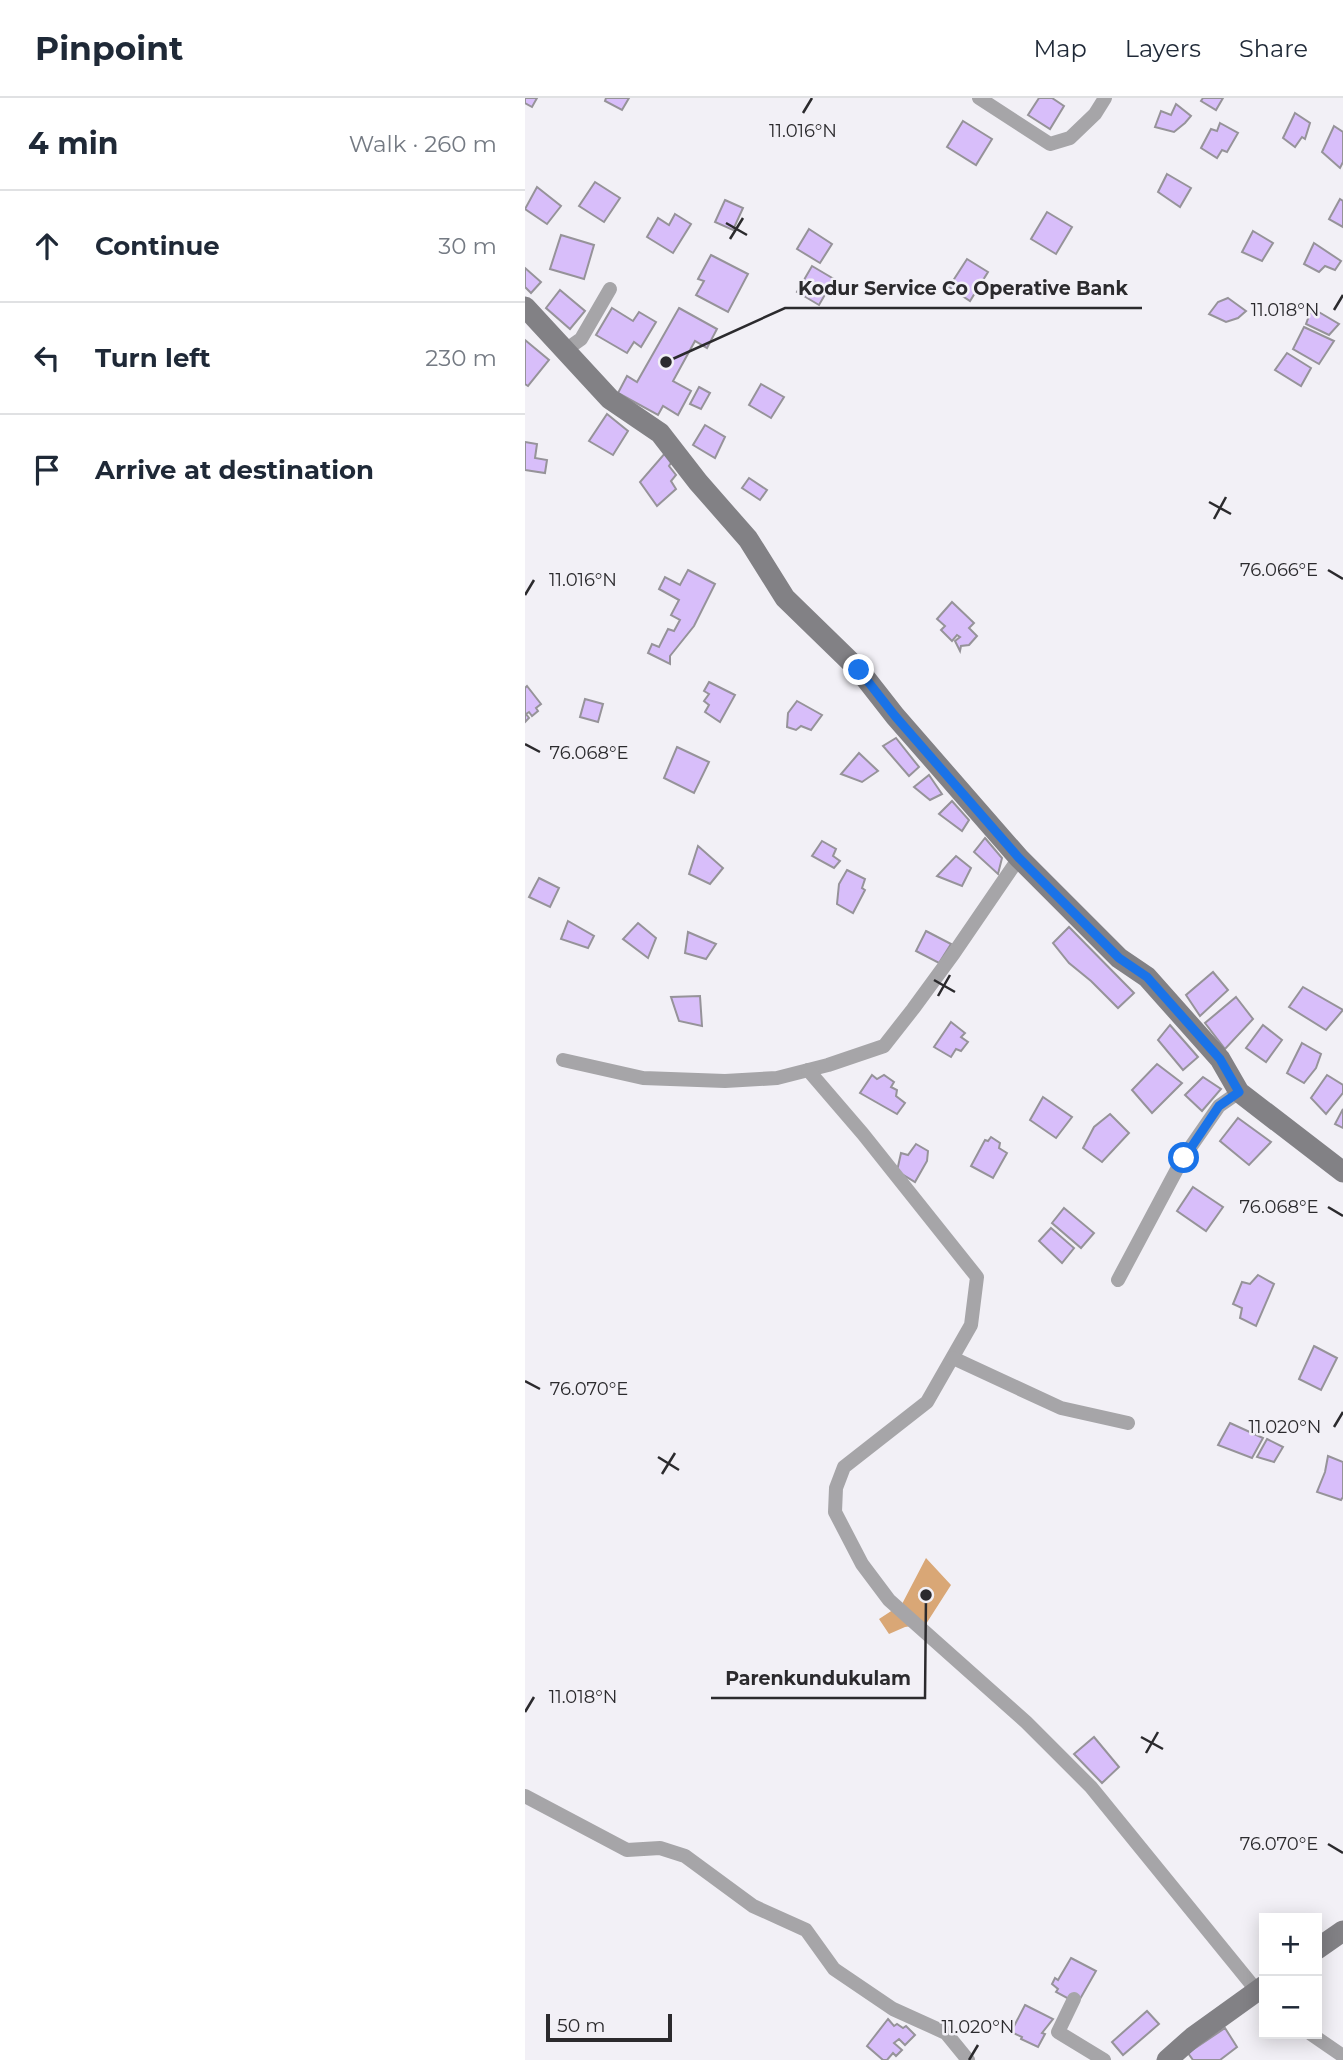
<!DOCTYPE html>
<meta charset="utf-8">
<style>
:root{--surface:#fff;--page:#f2f2f3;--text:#1f2937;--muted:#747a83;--line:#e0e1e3}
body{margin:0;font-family:Montserrat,sans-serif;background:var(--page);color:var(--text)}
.controls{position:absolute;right:21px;bottom:21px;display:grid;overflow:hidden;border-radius:0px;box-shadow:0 4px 18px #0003}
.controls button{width:63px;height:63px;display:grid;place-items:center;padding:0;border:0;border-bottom:2px solid var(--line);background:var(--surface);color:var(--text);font:35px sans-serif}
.scale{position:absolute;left:21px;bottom:18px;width:126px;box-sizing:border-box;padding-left:7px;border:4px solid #2b2a2d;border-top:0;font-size:19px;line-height:24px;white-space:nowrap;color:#2b2a2d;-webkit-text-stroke:5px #f2f0f6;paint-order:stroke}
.stop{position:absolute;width:21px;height:21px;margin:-16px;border:5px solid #1a73e8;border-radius:50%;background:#fff}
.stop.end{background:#1a73e8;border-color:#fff;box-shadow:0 2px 7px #0008}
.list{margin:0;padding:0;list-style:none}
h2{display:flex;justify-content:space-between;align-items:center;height:91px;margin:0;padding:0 28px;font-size:30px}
h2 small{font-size:23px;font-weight:400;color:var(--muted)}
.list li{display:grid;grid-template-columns:46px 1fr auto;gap:21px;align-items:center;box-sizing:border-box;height:112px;padding:0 28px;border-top:2px solid var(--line)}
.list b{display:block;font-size:26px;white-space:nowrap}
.list em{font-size:23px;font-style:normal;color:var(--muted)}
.icon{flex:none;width:38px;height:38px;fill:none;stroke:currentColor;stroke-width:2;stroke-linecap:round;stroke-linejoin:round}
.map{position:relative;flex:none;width:818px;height:1962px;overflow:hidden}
header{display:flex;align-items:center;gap:42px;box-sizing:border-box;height:98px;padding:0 35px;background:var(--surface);border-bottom:2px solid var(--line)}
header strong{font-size:33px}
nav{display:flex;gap:38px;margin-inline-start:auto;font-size:24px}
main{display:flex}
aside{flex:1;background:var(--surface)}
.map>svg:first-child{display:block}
.water{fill:#d9a776}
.building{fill:#d8befa;stroke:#969399;stroke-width:2}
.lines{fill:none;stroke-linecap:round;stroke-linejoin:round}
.street{stroke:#a6a5a8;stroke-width:14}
.secondary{stroke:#828185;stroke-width:21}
.route{stroke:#1a73e8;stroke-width:9}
.ticks{fill:none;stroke:#2b2a2d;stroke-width:2.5}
.ticks-label{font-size:18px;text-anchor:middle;fill:#2b2a2d;stroke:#f2f0f6;stroke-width:5;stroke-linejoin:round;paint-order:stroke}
.leader{fill:none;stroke:#2b2a2d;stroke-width:2.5}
.callout-dot{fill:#2b2a2d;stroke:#f2f0f6;stroke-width:2.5}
.callout-label{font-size:19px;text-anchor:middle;font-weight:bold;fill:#2b2a2d;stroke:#f2f0f6;stroke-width:5;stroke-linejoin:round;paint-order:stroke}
</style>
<header>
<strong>Pinpoint</strong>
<nav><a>Map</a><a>Layers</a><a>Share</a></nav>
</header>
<main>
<aside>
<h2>4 min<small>Walk · 260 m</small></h2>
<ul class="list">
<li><svg class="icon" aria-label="ahead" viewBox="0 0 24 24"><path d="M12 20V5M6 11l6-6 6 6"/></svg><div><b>Continue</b></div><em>30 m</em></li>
<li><svg class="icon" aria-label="left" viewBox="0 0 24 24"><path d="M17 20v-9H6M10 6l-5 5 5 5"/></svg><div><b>Turn left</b></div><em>230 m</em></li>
<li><svg class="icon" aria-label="arrive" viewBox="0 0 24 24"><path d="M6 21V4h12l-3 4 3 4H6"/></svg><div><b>Arrive at destination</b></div></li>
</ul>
</aside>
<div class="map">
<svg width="818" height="1962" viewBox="0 0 818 1962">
<rect width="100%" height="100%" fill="#f2f0f6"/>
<polygon class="water" points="401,1460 426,1487 401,1526 380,1529 364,1536 354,1521 377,1506"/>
<g class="building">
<polygon points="0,0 12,0 7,9 0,5"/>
<polygon points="81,0 104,0 97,12 80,3"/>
<polygon points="514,0 527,0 539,8 525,31 503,17"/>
<polygon points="678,0 698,0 691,12 676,3"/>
<polygon points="651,6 666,18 660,25 649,34 630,29 636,13 646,17"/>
<polygon points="770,15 785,25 780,41 777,39 770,49 758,40"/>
<polygon points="438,23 467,41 451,67 422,49"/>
<polygon points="695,25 713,35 702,54 697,52 692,60 676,50 686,31 692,33"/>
<polygon points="809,28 818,34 818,64 815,70 797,54"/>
<polygon points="642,76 666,90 655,109 633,94"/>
<polygon points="70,84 95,100 79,124 54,108"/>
<polygon points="12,89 36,108 22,126 0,111"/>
<polygon points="815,101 818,103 818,129 804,121"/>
<polygon points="200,102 218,110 208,132 190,124"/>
<polygon points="522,114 547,129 531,156 506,141"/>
<polygon points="150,116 166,126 148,155 122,139 133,120 144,127"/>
<polygon points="284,131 307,146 295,165 272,151"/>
<polygon points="728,133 748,145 737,163 717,154"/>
<polygon points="36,137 69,147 59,181 25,171"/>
<polygon points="789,145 816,163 810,172 800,168 794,174 779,166"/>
<polygon points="186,157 223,176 203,214 171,197 179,183 173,181"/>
<polygon points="442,161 463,174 445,203 424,189"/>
<polygon points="287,168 309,181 294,207 272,194"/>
<polygon points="0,170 16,184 6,195 0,189"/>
<polygon points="35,192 60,213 45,231 21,210"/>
<polygon points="703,200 721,213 713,220 701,224 684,216 693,204"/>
<polygon points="87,210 108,223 114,214 131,224 116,249 109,244 102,255 71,237"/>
<polygon points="154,210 192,231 182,250 170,243 148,283 166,293 153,317 138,308 133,317 93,295 102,278 112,284"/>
<polygon points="787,210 814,226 804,237 781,226"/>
<polygon points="779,229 809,243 794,266 768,251"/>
<polygon points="0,242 24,262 3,288 0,286"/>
<polygon points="762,255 786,270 776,288 750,272"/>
<polygon points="236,286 259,299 246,320 224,307"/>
<polygon points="174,289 185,295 176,311 165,306"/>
<polygon points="82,316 103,333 88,357 64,343"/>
<polygon points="180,327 200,339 190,360 168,347"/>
<polygon points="0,344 12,346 10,360 22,362 20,375 0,372"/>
<polygon points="141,354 148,362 144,368 151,377 146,383 151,391 132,408 115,384"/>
<polygon points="224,380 242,392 235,402 217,390"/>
<polygon points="163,472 190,486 169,528 145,558 145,566 123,555 127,546 134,549 143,531 149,533 155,522 146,517 154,502 134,491 140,479 155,487"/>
<polygon points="427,504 449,525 444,530 452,538 444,547 436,548 435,553 430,543 435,539 432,537 427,543 416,532 420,528 412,521"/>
<polygon points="184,584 210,597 195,624 180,614 184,607 179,603 184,596 179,593"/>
<polygon points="2,588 16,606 11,610 13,613 7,618 4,614 1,616 4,620 0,624 0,590"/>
<polygon points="60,601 78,606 73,624 55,619"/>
<polygon points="272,603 297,617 286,632 276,628 271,632 262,629 263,615"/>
<polygon points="371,640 394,669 384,678 358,648"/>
<polygon points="152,649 184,664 169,695 139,680"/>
<polygon points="334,655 353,673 337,684 316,676"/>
<polygon points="404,677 417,696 405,702 389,689"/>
<polygon points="427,703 444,722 437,733 414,716"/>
<polygon points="460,740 477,760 473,776 449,754"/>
<polygon points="297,743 311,751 308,758 315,763 309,770 287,758"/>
<polygon points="173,748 198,770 185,786 164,776"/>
<polygon points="431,758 446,770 437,788 412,778"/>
<polygon points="322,772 340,781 337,790 340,792 328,815 312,806 314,786"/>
<polygon points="14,780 34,790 25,809 4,799"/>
<polygon points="43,823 69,838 63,850 36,841"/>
<polygon points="113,825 131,840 123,860 98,841"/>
<polygon points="544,829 609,895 593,910 566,883 544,865 528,845"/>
<polygon points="401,833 426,846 414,865 391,853"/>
<polygon points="163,834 191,846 181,861 160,855"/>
<polygon points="688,874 703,892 675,918 661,897"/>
<polygon points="778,889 818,912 801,932 764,909"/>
<polygon points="175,898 177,928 154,923 146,899"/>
<polygon points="711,899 728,921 700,951 680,925"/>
<polygon points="426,924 440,935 436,939 443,944 436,953 431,951 426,959 409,949"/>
<polygon points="645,927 673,959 658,972 633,942"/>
<polygon points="738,927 757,942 741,964 721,950"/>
<polygon points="777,945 796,956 791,970 779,985 762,975"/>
<polygon points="632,966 657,985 627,1015 607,992"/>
<polygon points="347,977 352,981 359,977 369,984 366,989 372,992 371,998 380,1005 372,1016 335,995"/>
<polygon points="802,977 818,987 818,995 801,1016 786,1000"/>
<polygon points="678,979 696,991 677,1013 660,997"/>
<polygon points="518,999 547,1019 531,1040 505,1022"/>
<polygon points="818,1011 818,1030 810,1026"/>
<polygon points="585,1016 604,1035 577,1064 558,1050 569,1029"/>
<polygon points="713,1020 746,1044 724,1067 695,1043"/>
<polygon points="466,1039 475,1045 474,1050 482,1055 468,1080 446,1068 460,1042 463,1043"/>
<polygon points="391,1046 403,1053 402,1063 390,1084 372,1073 376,1055 383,1057"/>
<polygon points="668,1089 698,1109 681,1133 652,1113"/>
<polygon points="539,1110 569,1135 556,1150 527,1125"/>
<polygon points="526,1130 549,1150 537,1165 514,1143"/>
<polygon points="733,1177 749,1186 731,1228 715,1220 717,1210 708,1206 717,1184 725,1186"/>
<polygon points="789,1248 812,1260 796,1292 774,1281"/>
<polygon points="705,1325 738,1340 727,1360 693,1347"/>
<polygon points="742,1341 758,1349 749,1364 732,1359"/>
<polygon points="803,1358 818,1364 818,1399 816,1402 792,1394 800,1374"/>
<polygon points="569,1639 594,1669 577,1685 549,1656"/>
<polygon points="546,1860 571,1873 555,1901 544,1901 531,1894 533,1891 527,1886 530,1880 533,1882"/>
<polygon points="500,1907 528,1921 517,1935 520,1936 513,1949 496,1941 497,1939 486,1934"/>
<polygon points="622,1913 634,1926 598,1957 587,1944"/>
<polygon points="363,1921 369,1928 372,1926 378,1930 381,1928 390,1937 380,1947 374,1941 369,1945 377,1952 371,1958 368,1955 362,1962 358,1962 342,1948"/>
<polygon points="700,1930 712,1949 695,1962 668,1962 663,1955"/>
</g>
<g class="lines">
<g class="street">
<polyline points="454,0 525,46 545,40 570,16 580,0"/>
<polyline points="39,253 56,241 85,191"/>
<polyline points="38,962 118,980 200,983 252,980 303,967 359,948 388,911 429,855 494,760"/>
<polyline points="283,972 338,1036 452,1179 446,1227 402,1304 319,1369 311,1390 310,1414 337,1466 364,1502 501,1624 566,1689 732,1893 738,1898"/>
<polyline points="593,1182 658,1060 694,1008 714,994"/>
<polyline points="428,1260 536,1310 603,1325"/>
<polyline points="0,1698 102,1752 135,1750 160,1758 228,1808 281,1832 309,1871 368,1911 421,1935 443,1962"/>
<polyline points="549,1901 533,1934 579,1962"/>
<polyline points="786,1936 818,1958"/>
</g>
<g class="secondary">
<polyline points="0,209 85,301 135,335 173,384 223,441 260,500 334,572 370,618 494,760 594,860 622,879 695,961 714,994 818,1074"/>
<polyline points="792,1851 818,1833"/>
<polyline points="642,1962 668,1939 739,1888"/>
</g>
</g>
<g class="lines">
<polyline class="route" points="334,572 370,618 494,760 594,860 622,879 695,961 714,994 694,1008 659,1060"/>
</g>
<path class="ticks" d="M278 15 287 0M201 125 222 137M205 141 218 120M809 212 818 197M684 404 706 416M689 421 701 399M803 472 818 481M0 497 9 482M0 646 15 654M409 882 430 894M413 898 425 877M803 1109 818 1118M0 1283 15 1291M809 1329 818 1314M133 1359 154 1372M137 1376 150 1355M0 1614 9 1599M616 1639 638 1651M621 1655 633 1634M803 1746 818 1755M444 1962 453 1947"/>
<g class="ticks-label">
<text x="278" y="39">11.016°N</text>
<text x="760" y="218">11.018°N</text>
<text x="754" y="478">76.066°E</text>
<text x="58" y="488">11.016°N</text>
<text x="64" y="661">76.068°E</text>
<text x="754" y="1115">76.068°E</text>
<text x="64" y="1297">76.070°E</text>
<text x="760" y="1335">11.020°N</text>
<text x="58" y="1605">11.018°N</text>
<text x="754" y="1752">76.070°E</text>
<text x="453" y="1935">11.020°N</text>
</g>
<path class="leader" d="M141 264L260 210H617M401 1497L400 1600H186"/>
<g class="callout-dot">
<circle cx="141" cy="264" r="7"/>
<circle cx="401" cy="1497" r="7"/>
</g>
<g class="callout-label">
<text x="438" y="197">Kodur Service Co Operative Bank</text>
<text x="293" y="1587">Parenkundukulam</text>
</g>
</svg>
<div class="controls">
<button>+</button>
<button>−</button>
</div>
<div class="scale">50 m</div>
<div class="stop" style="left:659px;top:1060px"></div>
<div class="stop end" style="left:334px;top:572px"></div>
</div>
</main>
